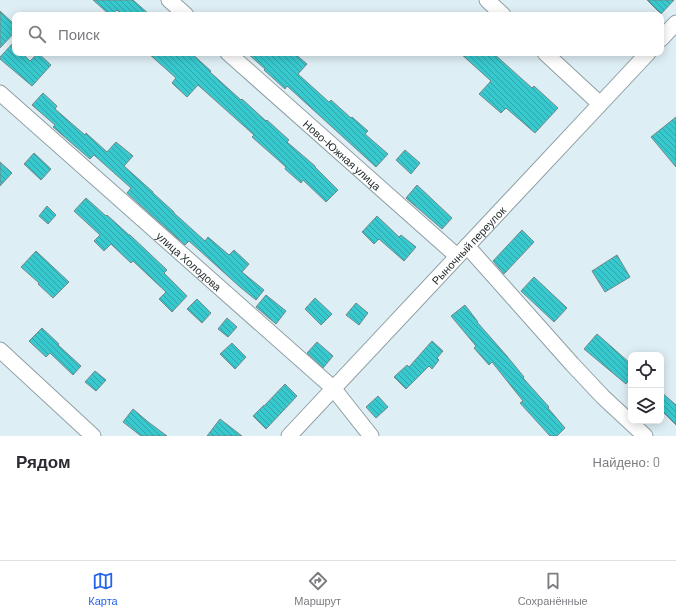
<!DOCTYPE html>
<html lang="ru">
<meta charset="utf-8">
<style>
:root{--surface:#fff;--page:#f2f2f3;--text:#2b2b33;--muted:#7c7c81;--line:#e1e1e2;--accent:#2563eb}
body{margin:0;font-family:Barlow,sans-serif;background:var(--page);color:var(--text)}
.controls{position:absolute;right:12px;bottom:12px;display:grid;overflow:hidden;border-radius:8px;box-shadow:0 2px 10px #0003}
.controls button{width:36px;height:36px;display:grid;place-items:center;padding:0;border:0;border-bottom:1px solid var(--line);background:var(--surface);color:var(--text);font:20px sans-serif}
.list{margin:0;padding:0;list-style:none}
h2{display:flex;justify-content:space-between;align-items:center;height:52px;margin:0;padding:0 16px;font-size:17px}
h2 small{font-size:13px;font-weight:400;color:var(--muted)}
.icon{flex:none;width:22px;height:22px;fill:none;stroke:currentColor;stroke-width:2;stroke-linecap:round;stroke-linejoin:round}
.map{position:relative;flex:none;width:676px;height:436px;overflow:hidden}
.search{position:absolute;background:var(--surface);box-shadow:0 2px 10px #0003;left:12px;right:12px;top:12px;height:44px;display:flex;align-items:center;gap:10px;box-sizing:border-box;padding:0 14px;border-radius:8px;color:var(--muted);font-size:15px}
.sheet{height:124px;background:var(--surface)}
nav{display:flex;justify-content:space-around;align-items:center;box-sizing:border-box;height:56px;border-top:1px solid var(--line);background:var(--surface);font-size:11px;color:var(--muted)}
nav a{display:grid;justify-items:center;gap:2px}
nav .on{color:var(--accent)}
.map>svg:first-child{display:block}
.building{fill:url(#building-back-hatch);stroke:#768788}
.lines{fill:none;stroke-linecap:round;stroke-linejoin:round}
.minor-casing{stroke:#8f9fa4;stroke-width:17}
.minor{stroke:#fff;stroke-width:15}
.labels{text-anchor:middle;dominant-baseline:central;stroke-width:4;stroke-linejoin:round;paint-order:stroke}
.street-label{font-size:11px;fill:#262d2f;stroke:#edfaff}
</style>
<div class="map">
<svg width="676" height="436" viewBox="0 0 676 436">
<defs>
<pattern id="building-back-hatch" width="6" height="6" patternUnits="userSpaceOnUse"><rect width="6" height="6" fill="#38c9cf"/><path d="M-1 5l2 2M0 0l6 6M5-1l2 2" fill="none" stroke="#2fa4a8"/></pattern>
</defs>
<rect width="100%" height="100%" fill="#ddeef4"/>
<g class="building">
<polygon points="93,0 133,0 150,15 123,15 117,10 112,15 110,15"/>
<polygon points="647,0 674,0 661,14"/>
<polygon points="0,11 15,25 15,32 0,48"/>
<polygon points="15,41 15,53 22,53 30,61 38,53 51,65 32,86 0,59 0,57"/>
<polygon points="148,53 191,53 211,71 210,72 241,100 242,99 266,121 267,120 289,140 287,142 315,166 315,167 338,190 326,202 303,180 301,183 285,169 286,167 252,137 254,135 198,85 187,97 172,83 176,78"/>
<polygon points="247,53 294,53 307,64 298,74 329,102 331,100 351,118 352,117 368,131 365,134 388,154 376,167 309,106 287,86 285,89 264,70 265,69"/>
<polygon points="460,53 493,53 532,88 534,86 558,108 535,133 506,108 501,113 479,94 491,81"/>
<polygon points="43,93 57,106 55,109 85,135 86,133 107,152 116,142 133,156 124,166 153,192 153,193 174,212 174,213 205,241 208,237 229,255 234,250 249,264 242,272 264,290 256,300 240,287 189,241 185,245 150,214 127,193 131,188 94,155 90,159 53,127 55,125 32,105"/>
<polygon points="676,117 676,167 651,137"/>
<polygon points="405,150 420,163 411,174 396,160"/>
<polygon points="34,153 51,169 41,180 24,164"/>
<polygon points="0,162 12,173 0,186"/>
<polygon points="417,185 452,218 442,229 406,198"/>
<polygon points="86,198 106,216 107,215 129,235 130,235 167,270 164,273 187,296 172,312 159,299 166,292 133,261 131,263 111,244 104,251 94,241 100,235 74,211"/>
<polygon points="47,206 56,215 48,224 39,216"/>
<polygon points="377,216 399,237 401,235 416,247 404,261 379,239 374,244 362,232"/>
<polygon points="522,230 534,242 504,274 493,261"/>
<polygon points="36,251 69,282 53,298 38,284 39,283 21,267"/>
<polygon points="617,255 630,277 605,292 592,271"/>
<polygon points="534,277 567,308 554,322 521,291"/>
<polygon points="266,295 286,311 276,324 256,307"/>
<polygon points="315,298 332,314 321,325 305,309"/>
<polygon points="197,299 211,313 202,323 187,309"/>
<polygon points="356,303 368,313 359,325 346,315"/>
<polygon points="465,305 478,322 477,322 506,355 524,377 523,378 549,407 548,408 565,428 557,436 550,436 520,403 523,401 492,362 489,365 474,348 476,346 451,316"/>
<polygon points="227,318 237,327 228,337 218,329"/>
<polygon points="42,328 59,344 58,345 81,366 73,375 50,353 46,357 29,341"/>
<polygon points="597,334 631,364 631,378 626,384 584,349"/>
<polygon points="432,341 443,351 437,358 439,360 432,369 429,366 406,389 394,377 407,365 409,367"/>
<polygon points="317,342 333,356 323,368 307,353"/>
<polygon points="232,343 246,357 235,369 220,354"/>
<polygon points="95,371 106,380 96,391 85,382"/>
<polygon points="285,384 297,396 266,429 253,416 264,405 264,406"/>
<polygon points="661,392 676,405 676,425 661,410"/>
<polygon points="378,396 388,407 376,418 366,407"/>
<polygon points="133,409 147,421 167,436 141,436 123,422"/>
<polygon points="220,419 242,436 207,436"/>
</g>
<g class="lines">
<defs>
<g id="minor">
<polyline points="169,0 186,15"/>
<polyline points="487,0 503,15"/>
<polyline points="661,39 676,23"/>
<path id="s1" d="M228 53 457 256"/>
<polyline points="545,53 600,104"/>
<path id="s2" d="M0 93 333 388 371 436"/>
<polyline points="467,246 572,364 603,397 645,436"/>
<polyline points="0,350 93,436"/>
<path id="s3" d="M289 436 648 53"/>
</g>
</defs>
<use href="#minor" class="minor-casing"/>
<use href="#minor" class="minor"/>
</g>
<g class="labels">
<g class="street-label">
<text stroke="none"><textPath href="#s1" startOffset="153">Ново-Южная улица</textPath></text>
<text stroke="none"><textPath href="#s3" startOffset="262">Рыночный переулок</textPath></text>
<text stroke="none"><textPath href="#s2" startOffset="253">улица Холодова</textPath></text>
</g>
</g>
</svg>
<div class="controls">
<button><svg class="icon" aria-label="locate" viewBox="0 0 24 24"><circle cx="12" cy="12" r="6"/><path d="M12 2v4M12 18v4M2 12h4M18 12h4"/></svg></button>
<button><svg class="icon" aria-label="layers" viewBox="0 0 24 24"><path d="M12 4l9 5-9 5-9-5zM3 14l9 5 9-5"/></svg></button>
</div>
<div class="search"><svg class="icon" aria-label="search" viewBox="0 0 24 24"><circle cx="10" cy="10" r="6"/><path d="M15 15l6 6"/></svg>Поиск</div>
</div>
<section class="sheet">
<h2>Рядом<small>Найдено: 0</small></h2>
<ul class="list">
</ul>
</section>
<nav>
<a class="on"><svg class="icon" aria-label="map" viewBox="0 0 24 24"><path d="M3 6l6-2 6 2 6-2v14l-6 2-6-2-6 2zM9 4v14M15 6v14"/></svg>Карта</a>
<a><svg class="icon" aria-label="directions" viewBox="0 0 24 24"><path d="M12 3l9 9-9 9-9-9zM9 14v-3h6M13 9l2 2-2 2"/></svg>Маршрут</a>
<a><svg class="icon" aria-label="saved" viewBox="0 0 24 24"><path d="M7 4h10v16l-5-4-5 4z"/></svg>Сохранённые</a>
</nav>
